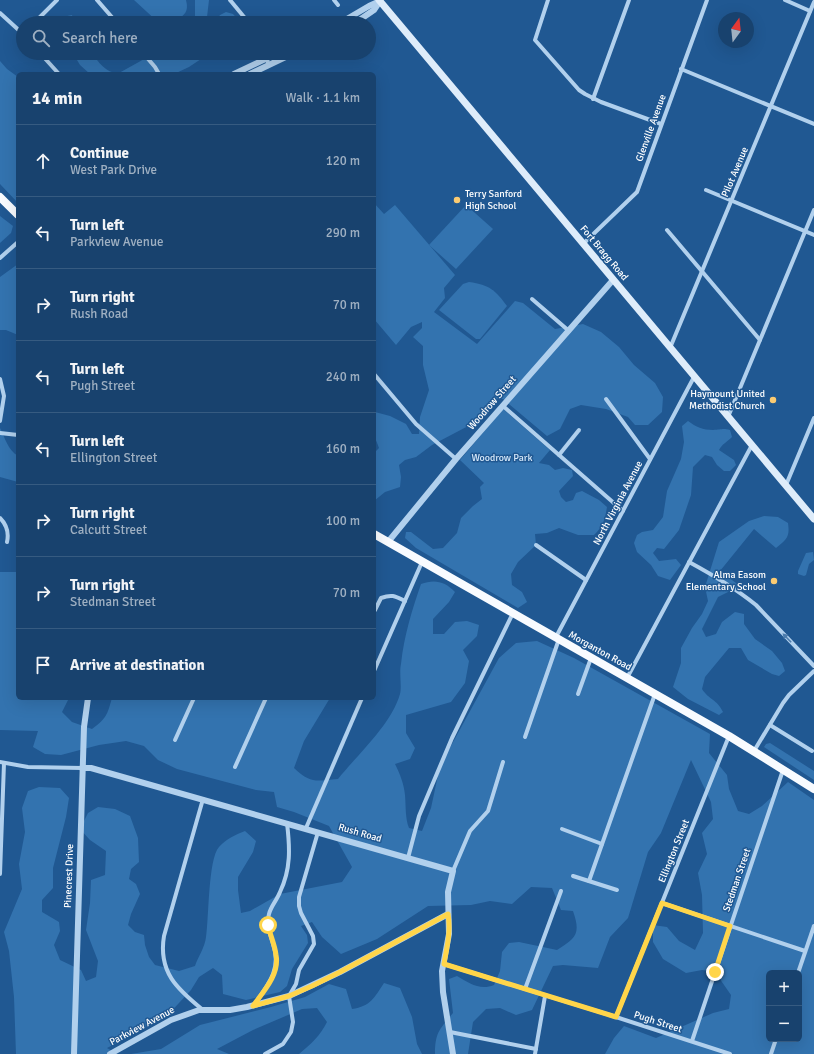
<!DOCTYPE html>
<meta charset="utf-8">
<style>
:root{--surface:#18426e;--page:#214973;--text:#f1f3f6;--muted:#9fb0c2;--line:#365b81}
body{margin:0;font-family:Signika,sans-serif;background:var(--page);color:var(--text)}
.controls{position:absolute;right:12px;bottom:12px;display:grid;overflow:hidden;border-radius:6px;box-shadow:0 4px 16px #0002}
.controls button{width:36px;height:36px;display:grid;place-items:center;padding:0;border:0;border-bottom:1px solid var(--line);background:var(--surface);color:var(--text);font:20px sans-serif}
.compass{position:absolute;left:718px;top:12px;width:36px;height:36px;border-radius:50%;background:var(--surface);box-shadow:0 4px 16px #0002;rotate:15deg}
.stop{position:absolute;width:12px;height:12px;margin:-9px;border:3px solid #ffd54a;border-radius:50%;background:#fff}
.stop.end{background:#ffd54a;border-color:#fff;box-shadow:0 1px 4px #0008}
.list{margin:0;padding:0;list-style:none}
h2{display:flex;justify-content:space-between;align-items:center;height:52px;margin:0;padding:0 16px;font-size:17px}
h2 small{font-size:13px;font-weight:400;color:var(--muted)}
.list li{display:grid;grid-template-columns:26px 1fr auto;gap:12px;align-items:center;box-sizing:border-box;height:72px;padding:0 16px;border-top:1px solid var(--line)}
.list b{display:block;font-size:15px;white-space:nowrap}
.list p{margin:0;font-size:13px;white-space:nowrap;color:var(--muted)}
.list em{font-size:13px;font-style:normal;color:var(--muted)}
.icon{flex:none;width:22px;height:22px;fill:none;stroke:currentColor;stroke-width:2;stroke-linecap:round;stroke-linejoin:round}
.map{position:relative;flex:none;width:814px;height:1054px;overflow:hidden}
.search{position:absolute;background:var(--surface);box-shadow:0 4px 16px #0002;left:16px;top:16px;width:360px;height:44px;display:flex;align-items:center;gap:10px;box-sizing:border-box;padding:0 14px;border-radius:22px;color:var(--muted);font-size:15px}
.panel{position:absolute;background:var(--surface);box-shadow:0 4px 16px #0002;left:16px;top:72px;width:360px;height:628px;border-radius:6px}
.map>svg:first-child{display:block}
.green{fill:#3373af;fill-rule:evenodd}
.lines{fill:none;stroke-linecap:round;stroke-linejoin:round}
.minor{stroke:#b1d0ed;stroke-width:4}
.tertiary{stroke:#b1d0ed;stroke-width:6}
.secondary{stroke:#deecfa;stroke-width:7}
.primary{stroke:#f8fbff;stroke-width:8}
.oneway{fill:#4c7cad}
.route{stroke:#ffd54a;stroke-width:5}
.poi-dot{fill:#fbcb72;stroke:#205892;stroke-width:1.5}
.labels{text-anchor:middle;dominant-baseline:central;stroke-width:3;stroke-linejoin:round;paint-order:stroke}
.street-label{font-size:10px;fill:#fff;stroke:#205892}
.poi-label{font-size:10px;fill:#fff;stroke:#205892;text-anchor:end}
.park-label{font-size:10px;fill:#d7e9fa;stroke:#205892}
</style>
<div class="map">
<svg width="814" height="1054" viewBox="0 0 814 1054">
<rect width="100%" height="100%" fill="#205892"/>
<g class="green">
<path d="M134 0H186C189 12 185 14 176 21L177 23H159Z"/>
<polygon points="195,0 209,0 207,17 209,22 215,22 220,15 226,12 233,14 241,23 190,23 195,19"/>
<polygon points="72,15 74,23 59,23 58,18"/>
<path d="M74 53H92C98 62 107 74 119 73L155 53H208L207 55 189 67 174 74H90L80 65 74 55Z"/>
<polygon points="0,61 7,69 18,77 18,203 0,184"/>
<polygon points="374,203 384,214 395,205 455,275 444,288 445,298 434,312 477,344 515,301 523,303 555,329 583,324 601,332 619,347 634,365 655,383 663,397 662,412 648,425 635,425 628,417 606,409 581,405 570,409 560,429 547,436 503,399 497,399 482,412 472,424 432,445 416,457 405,460 399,465 401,477 400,487 385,492 374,501 374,453 379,448 374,435 374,410 375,412 390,416 406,424 412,434 419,434 420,417 429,390 423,365 423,346 413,337 422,328 422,322 411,327 396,345 374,319"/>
<polygon points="466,205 493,229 456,269 429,245"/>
<polygon points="0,216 13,226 11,233 0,243"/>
<polygon points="18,264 18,335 6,330 0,330 0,277"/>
<path d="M469 282C490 285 495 290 507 306L480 339H476L439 310 463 284Z"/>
<path d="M503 409 550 450 539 463 549 465 555 470 563 468 572 470 573 476 559 491 561 497 566 502 573 500 576 493 582 491 599 500 607 507C605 519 603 527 594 535H578L559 528 547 533 535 534 536 545 518 562 511 574 512 585 522 592 527 602 518 608 416 548 405 538 406 532H411L433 549 443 548 457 533 461 518 473 506 482 499 480 487 484 483 460 460Z"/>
<path d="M688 421C696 427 703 430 713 430 721 430 722 428 730 430L732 437C727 442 722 444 719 450L734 460 736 465 730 471H724L717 465 712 457 705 455 693 467 691 495 679 530 664 549 657 548 653 553 659 561 676 559 681 565 670 580 658 576 651 565 637 552 634 543 637 535 642 532 653 530 663 517 667 491 681 459 684 442 682 426Z"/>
<path d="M0 428C5 438 8 450 18 456V482L0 477Z"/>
<path d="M764 516 778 517 788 523C790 537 787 539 776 548L754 529 720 571 740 586 718 597 702 629 706 637 716 634 722 622 735 612 744 614V624L755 639 772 651 782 663 785 671 779 676 772 674 748 660 741 648H729L705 677 702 689C709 700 717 699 723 712L719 715 688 699 673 687 681 663V648L692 628 702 614 708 601 705 587 719 542 749 521Z"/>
<polygon points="813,552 814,560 809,564 806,575 804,576 798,574 798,571 806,553"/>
<path d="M0 572H18V698H69L62 712 72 722 92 729C107 718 107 715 112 698H330L304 741 294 768C311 784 316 781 338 779 358 754 391 725 400 694 402 687 399 672 401 664 404 636 412 610 421 584 434 579 445 581 455 592L449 602 433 619V634H444L455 622 467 621 479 625 477 636 463 650 469 661 465 683 451 702 406 715V733L415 748 410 759 395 764C400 774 404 784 405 795 406 806 405 818 409 828L422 831 431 808 440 766 499 658 516 643 537 641 574 658 710 734 709 753 727 775 729 789 738 811 749 814 762 806 788 782 814 800V1054H605L614 1038 624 1026 656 1038 713 1013 729 1009 731 995 715 972 702 970 686 973 663 959 653 942V925L667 927 679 941 695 950 703 933 702 895 698 873 707 854 702 833 713 819 711 802 691 760 661 833 648 852 628 918 610 937 598 968 563 965 553 966 532 1010 516 1015 500 1008 486 1009 473 1022 468 1054H435C435 1032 440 1029 453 1013L449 979 457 976C469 983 480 991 494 985L500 971 502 952 509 943 519 942 557 950C576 938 581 934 573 911L561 910 552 888 531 887 512 904 490 901 471 905 428 906 377 939 341 954 322 937 312 922 301 926 307 935 308 943 292 969 287 986 280 992 246 1000 223 994 222 975 213 968 199 977 191 990 166 1017 107 1048 117 1054H16L14 997 9 951 4 932 22 889 19 864 25 832 22 808 28 791 39 787 60 788 69 798 66 817 53 868V888L42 900V912L59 922 60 931 54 945 60 960 81 970 86 981 96 977 98 961 86 930 90 903 91 880 105 875 106 851 90 840 80 829 88 813 98 807 115 809 130 816 138 838 139 862 131 869 129 879 136 884 140 894 131 914 128 925 135 932 144 935 145 945 149 957 155 965 179 971 195 966C198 957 205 947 206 937 209 919 208 859 219 847 226 839 235 835 245 831L256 841 253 852 238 877V890L241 913 250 911 280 894 342 882 352 867 329 826 294 812 277 807 274 792 256 790 177 769 158 760 144 746 126 741 99 745 61 755 45 754 33 747 38 731 0 730ZM769 973H799V1039H769Z"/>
<polygon points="770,743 814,771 814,780 764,747 766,744"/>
<path d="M384 983 400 988 412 1017 417 1044 422 1054H299C311 1044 320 1036 327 1022L317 1008 302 1009 253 1030 217 1049 229 1054H131L161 1049 200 1025 271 1007 305 997 329 984 346 989 352 1009C371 1006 374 998 384 983Z"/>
</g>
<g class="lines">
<g class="minor">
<polyline points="97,0 117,23"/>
<polyline points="230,0 249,23"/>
<polyline points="334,0 338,5"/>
<polyline points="548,0 535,40 579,90 585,94 601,102 661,124"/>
<polyline points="785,0 810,11"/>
<polyline points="0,13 23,34"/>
<polyline points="34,23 57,0"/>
<polyline points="40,53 59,74"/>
<polyline points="143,53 155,67 159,74"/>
<polyline points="264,53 269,65"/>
<polyline points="681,69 814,124"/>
<polyline points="593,99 629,0"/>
<polyline points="706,190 814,235"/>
<polyline points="667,230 760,340"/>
<polyline points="583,244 637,192 707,0"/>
<polyline points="0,258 18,242"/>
<polyline points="532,299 569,331"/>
<polyline points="670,348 814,2"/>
<polyline points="374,374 416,424 456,459"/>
<polyline points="0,379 4,396 0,421"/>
<polyline points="606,399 650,459"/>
<polyline points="503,406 623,511"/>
<polyline points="728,417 814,210"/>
<polyline points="0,433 18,435"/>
<polyline points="559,455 579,430"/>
<polyline points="786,485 814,418"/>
<path d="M0 518C7 525 9 533 7 542"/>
<polyline points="536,545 586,580"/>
<path d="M689 562C713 575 735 588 756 605L814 666"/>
<path d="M375 610 381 598C392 594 395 596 405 601"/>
<polyline points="556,637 694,377"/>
<polyline points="374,671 422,562"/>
<polyline points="627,678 752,445"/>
<polyline points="578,694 591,658"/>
<polyline points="770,725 812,751"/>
<polyline points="525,737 559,639"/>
<polyline points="175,740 194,698"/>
<polyline points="754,751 783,703 789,695 814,671"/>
<polyline points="0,762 28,767 82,768"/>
<polyline points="235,767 266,698"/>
<path d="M203 799 164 936C158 972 177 989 203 1010"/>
<polyline points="306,828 362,698"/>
<polyline points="562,829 602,844"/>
<polyline points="408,858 419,816 452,738 513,613"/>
<polyline points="453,871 470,831 488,811 503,762"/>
<polyline points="0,874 4,763"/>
<polyline points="573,876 617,890"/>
<polyline points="589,881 655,694"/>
<polyline points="662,903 805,951"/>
<polyline points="444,964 616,1017 730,1054"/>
<polyline points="798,973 814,926"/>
<polyline points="525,989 561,891"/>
<path d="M254 1005C268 985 282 969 273 944 270 933 266 925 269 914 271 906 277 900 280 892 291 869 290 848 287 823"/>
<polyline points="616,1017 729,736"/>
<polyline points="450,1032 536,1049"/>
<polyline points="692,1041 783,770"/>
<polyline points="265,1054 283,1044 291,1032 293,1022 289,996 296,984 299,970 314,944 313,936 301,913 299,906 299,897 318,832"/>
<polyline points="535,1054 545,996"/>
<polyline points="771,1054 776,1039"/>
</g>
<g class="tertiary">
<polyline points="340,23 369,6 380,1"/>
<polyline points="355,23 374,10 380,1"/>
<polyline points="234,74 278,53"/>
<polyline points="250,74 294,53"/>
<polyline points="388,542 456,459 613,280"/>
<polyline points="82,768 91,768 453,871 448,892 449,934 442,971 443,992 453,1054"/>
<polyline points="74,1054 84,727 88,698"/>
<polyline points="110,1054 171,1020 199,1010 230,1010 247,1007 289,996 340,972 448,914"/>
</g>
<polyline class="secondary" points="379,0 814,519"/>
<g class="primary">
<polyline points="0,197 18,215"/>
<polyline points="374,534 729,736 814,789"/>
</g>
</g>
<defs><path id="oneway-solid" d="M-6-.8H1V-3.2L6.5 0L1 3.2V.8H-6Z"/></defs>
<use class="oneway" href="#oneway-solid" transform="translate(787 638) rotate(-134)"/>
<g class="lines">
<path class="route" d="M268 925C270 935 275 945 276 955 280 974 263 992 253 1006L289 996 312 986 340 972 448 914C451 931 447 947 444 964L616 1017 662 903 730 926 715 972"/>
</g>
<g class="poi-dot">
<circle cx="457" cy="200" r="4"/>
<circle cx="773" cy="400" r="4"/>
<circle cx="774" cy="581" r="4"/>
</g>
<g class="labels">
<g class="street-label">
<text transform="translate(651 128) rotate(-70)">Glenville Avenue</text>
<text transform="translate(735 172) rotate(-67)">Pilot Avenue</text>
<text transform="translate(604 253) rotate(50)">Fort Bragg Road</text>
<text transform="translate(492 403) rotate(-49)">Woodrow Street</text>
<text transform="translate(618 503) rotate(-62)">North Virginia Avenue</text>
<text transform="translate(600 651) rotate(29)">Morganton Road</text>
<text transform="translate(360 833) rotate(16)">Rush Road</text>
<text transform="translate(674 851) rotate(-68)">Ellington Street</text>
<text transform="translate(69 876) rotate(-88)">Pinecrest Drive</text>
<text transform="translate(737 880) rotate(-71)">Stedman Street</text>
<text transform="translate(658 1022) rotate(18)">Pugh Street</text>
<text transform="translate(142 1026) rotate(-28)">Parkview Avenue</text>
</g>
<g class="poi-label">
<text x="465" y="194" text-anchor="start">Terry Sanford<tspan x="465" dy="12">High School</tspan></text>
<text x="765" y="394">Haymount United<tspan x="765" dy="12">Methodist Church</tspan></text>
<text x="766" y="575">Alma Easom<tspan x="766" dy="12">Elementary School</tspan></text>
</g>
<g class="park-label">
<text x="502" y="458">Woodrow Park</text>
</g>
</g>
</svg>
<div class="controls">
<button>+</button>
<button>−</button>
</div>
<svg class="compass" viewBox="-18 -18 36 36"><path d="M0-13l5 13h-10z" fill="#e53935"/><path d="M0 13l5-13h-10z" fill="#9fb0c2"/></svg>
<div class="stop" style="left:268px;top:925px"></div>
<div class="stop end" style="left:715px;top:972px"></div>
<div class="search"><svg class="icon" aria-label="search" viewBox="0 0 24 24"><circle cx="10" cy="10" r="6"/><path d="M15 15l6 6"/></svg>Search here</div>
<section class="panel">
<h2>14 min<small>Walk · 1.1 km</small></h2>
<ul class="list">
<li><svg class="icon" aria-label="ahead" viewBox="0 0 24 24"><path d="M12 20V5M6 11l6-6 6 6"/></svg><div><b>Continue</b><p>West Park Drive</p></div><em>120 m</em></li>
<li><svg class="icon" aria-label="left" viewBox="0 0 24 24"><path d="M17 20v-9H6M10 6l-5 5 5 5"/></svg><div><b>Turn left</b><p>Parkview Avenue</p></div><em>290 m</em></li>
<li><svg class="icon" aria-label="right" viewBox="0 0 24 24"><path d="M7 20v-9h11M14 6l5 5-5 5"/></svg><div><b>Turn right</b><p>Rush Road</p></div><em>70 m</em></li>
<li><svg class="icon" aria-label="left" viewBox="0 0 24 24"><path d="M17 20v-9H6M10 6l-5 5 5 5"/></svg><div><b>Turn left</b><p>Pugh Street</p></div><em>240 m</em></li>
<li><svg class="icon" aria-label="left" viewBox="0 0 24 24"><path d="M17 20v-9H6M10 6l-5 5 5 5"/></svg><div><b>Turn left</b><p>Ellington Street</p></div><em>160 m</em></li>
<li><svg class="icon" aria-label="right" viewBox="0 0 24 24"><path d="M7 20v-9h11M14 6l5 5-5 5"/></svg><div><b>Turn right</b><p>Calcutt Street</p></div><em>100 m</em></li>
<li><svg class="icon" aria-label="right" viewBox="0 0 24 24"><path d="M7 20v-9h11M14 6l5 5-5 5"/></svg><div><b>Turn right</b><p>Stedman Street</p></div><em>70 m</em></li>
<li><svg class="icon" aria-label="arrive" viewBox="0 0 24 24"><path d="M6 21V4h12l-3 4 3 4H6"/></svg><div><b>Arrive at destination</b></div></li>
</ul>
</section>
</div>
